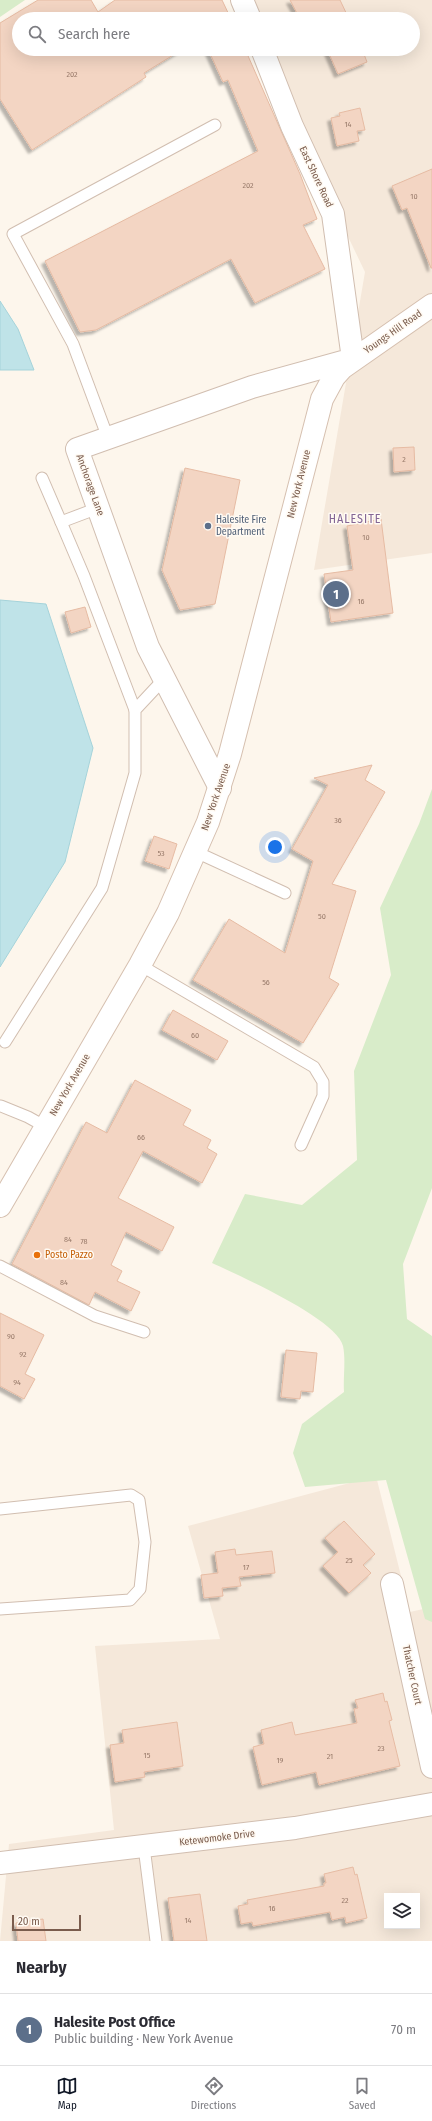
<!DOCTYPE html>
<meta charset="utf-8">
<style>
:root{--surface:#fff;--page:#f2f2f3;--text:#2b2b33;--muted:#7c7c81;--line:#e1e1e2;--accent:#111827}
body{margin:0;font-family:"Fira Sans Condensed",sans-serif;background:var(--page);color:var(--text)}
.controls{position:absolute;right:12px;bottom:12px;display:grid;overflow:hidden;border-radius:0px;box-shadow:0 4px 16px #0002}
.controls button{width:36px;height:36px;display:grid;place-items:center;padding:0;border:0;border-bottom:1px solid var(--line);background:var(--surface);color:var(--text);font:20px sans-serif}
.scale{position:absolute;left:12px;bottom:10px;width:69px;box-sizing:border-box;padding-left:4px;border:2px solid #7a5c4d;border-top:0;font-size:11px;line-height:14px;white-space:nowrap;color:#7a5c4d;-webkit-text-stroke:3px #fffaf3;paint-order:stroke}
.you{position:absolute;left:275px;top:847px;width:14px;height:14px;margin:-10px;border:3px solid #fff;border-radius:50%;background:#1a73e8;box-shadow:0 0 0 6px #1a73e833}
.badge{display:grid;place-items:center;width:26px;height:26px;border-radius:50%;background:var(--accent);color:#fff;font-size:13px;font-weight:700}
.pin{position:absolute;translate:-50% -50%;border:2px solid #fff;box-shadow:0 1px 4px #0006}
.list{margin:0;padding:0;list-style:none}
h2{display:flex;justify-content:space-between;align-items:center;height:52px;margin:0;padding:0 16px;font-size:17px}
h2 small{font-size:13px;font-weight:400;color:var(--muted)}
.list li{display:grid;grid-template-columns:26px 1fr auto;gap:12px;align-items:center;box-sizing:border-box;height:72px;padding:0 16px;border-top:1px solid var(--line)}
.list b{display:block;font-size:15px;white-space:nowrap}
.list p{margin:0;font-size:13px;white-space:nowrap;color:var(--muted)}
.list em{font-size:13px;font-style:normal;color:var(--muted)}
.icon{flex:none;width:22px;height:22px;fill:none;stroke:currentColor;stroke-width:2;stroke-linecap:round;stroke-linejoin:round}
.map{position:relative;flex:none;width:432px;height:1941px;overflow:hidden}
.search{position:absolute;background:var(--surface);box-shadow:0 4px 16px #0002;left:12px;right:12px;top:12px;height:44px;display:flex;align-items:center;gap:10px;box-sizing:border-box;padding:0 14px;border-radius:22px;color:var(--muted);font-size:15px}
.sheet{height:124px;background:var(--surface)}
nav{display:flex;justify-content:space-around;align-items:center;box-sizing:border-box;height:56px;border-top:1px solid var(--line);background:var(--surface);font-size:11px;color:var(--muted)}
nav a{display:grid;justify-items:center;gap:2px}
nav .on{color:var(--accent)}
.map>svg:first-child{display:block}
.residential{fill:#f5e8da;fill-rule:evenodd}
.green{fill:#d8ecc9}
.water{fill:#bfe3e8;stroke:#a5d3da}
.building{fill:#f3d5c3;stroke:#e6bba3;filter:url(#shadow)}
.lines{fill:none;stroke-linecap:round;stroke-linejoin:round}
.lane-casing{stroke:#d1beb0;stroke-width:13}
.street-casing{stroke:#d1beb0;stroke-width:24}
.secondary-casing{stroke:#d6c0b0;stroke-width:24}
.lane{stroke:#fff;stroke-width:11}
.street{stroke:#fff;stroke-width:22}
.secondary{stroke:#fff;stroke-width:22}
.service-dot{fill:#5c6f8a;stroke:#fffaf3;stroke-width:1.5}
.food-dot{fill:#e8710a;stroke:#fffaf3;stroke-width:1.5}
.labels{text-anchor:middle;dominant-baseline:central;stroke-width:3;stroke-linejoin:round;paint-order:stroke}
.number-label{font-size:8px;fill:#987a6a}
.street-label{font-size:10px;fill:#7a5c4d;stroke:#fffaf3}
.service-label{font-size:10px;fill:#4e5e75;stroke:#fffaf3;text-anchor:start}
.food-label{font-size:10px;fill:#c56008;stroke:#fffaf3;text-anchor:start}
.quarter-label{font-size:12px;letter-spacing:1px;fill:#846695;stroke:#fffaf3}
</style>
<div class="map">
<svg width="432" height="1941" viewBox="0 0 432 1941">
<defs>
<filter id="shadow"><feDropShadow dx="-3.5" dy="3.5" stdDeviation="1" flood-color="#0004"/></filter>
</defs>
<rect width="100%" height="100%" fill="#fdf6ec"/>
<g class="residential">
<polygon points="234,0 432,0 432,553 314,570 365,272 258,49 413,49 413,19 243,19"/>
<path d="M376 1476 410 1612 432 1607V1941H0L9 1844 114 1830 95 1646 220 1639 188 1526ZM387 1896H417V1926H387Z"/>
</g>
<g class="green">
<polygon points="0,0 25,0 0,17"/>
<path d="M432 789V1188L403 1264 407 1319 432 1336V1622L425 1619 386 1480 305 1487 293 1453 302 1424 344 1392C343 1377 346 1360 343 1346 337 1319 238 1275 212 1263L245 1194 302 1205 357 1160 354 1071 391 975 380 908 419 824Z"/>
</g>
<g class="water">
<polygon points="0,301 18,329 34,370 0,370"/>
<polygon points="0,600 46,604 93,748 65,862 0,967"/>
</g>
<g class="building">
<polygon points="38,0 91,0 98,12 115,0 222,0 231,19 19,19 19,49 183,49 144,73 146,77 32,150 0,99 0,23"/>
<polygon points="290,0 340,0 349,19 300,19"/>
<polygon points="208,49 245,49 300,174 317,219 303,225 325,269 255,303 231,259 96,330 80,332 45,261 258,151 228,80 223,82"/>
<polygon points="327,49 362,49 367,62 338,74"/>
<polygon points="360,108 365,130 357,131 359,141 337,146 331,118 340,116 339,113"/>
<polygon points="432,169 432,268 431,268 407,208 402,210 392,186"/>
<polygon points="414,447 415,470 394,472 393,448"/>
<polygon points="185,468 240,480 215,604 180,610 162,570"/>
<polygon points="381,519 393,613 331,622 324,574 353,570 347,526"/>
<polygon points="85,607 91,627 71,633 65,612"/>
<polygon points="372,765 365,780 385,792 332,884 356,891 329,978 339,984 303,1043 193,980 229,919 285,953 313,861 292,849 328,785 314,778"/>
<polygon points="154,836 177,844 169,869 145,861"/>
<polygon points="173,1010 228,1041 217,1060 162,1030"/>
<polygon points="135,1080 191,1110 183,1125 211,1140 207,1148 217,1154 202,1183 143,1151 118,1198 174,1227 162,1251 126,1232 111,1265 122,1271 117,1281 140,1292 131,1311 95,1292 89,1305 12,1264 86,1122 107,1133"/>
<polygon points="0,1313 44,1335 25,1374 35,1379 24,1399 0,1386"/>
<polygon points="286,1350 317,1353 313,1392 301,1391 300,1399 281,1397"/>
<polygon points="344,1521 375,1554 363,1565 371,1573 349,1593 323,1566 338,1552 325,1538"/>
<polygon points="235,1549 236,1555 272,1551 275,1573 239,1577 241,1586 222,1588 223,1596 204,1598 201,1575 218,1573 215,1552"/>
<polygon points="383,1693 385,1702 387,1701 392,1720 389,1721 400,1766 319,1785 316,1772 262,1785 253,1747 264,1744 261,1730 292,1722 295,1735 357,1723 354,1709 358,1708 355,1700"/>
<polygon points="177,1722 183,1766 144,1772 145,1777 115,1782 110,1745 124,1743 122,1730"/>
<polygon points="353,1867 355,1875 357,1874 367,1918 346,1923 345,1917 332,1920 330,1912 253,1926 252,1922 241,1924 238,1906 248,1904 247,1900 324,1886 324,1883 326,1883 324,1874"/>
<polygon points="200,1894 207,1941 174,1941 168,1898"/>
<polygon points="43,1919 46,1941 18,1941 16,1923"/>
</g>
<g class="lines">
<defs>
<g id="lane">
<polyline points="108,438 73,344 13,234 215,125"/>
<polyline points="42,478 61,522"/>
<polyline points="98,508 61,522 84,576 135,710"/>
<polyline points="196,852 285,893"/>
<polyline points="140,965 314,1067 323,1082 323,1096 301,1145"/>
<polyline points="5,1042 102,888 135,773 135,710 164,679"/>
<polyline points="1,1106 28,1117 46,1127"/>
<polyline points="0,1266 95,1316 144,1332"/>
<polyline points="0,1509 131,1495 139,1500 145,1542 140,1589 130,1600 0,1609"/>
<polyline points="144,1847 156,1941"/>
</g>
<g id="street">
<polyline points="242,0 250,19"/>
<polyline points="220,788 148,647 77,449 252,387 353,359 333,214 292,126 262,49"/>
<polyline points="392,1584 432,1767"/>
<polyline points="0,1863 295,1828 432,1804"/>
</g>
<polyline id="secondary" points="0,1206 140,965 168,913 208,822 230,754 322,399 334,377 342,368 432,305"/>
</defs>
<use href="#lane" class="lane-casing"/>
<use href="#street" class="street-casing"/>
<use href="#secondary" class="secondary-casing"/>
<use href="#lane" class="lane"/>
<use href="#street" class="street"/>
<use href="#secondary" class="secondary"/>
</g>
<circle class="service-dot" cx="208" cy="526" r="4"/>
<circle class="food-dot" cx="37" cy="1255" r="4"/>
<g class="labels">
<g class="number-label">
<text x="72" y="74">202</text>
<text x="348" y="124">14</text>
<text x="248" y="185">202</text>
<text x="414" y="196">10</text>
<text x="404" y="459">2</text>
<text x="366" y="537">10</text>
<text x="361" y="601">16</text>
<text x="338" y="820">36</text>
<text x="161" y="853">53</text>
<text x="322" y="916">50</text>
<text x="266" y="982">56</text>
<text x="195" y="1035">60</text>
<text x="141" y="1137">66</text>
<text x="68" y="1239">84</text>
<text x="84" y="1241">78</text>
<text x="64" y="1282">84</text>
<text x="11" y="1336">90</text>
<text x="23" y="1354">92</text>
<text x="17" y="1382">94</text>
<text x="349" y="1560">25</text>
<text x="246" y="1567">17</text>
<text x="381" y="1748">23</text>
<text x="147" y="1755">15</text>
<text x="330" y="1756">21</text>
<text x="280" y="1760">19</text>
<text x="345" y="1900">22</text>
<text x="272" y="1908">16</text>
<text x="188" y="1920">14</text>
</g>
<g class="street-label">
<text transform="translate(316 177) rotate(65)">East Shore Road</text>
<text transform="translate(393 332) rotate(-35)">Youngs Hill Road</text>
<text transform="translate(299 484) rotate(-76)">New York Avenue</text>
<text transform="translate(90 485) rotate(70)">Anchorage Lane</text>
<text transform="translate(216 797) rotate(-71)">New York Avenue</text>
<text transform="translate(70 1085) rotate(-60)">New York Avenue</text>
<text transform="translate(412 1675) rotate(78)">Thatcher Court</text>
<text transform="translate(217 1838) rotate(-7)">Ketewomoke Drive</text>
</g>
<g class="service-label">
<text x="216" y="520">Halesite Fire<tspan x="216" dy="12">Department</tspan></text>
</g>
<g class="food-label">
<text x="45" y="1255">Posto Pazzo</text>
</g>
<g class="quarter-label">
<text x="355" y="519">HALESITE</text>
</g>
</g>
</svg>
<div class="controls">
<button><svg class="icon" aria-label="layers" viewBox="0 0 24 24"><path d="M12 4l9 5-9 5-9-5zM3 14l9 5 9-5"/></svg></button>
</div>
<div class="scale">20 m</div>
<div class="you"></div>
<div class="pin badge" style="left:336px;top:594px;background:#5c6f8a">1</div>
<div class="search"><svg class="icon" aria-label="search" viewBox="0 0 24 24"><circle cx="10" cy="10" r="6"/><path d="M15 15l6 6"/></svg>Search here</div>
</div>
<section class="sheet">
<h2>Nearby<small></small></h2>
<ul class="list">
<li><span class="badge" style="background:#5c6f8a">1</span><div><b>Halesite Post Office</b><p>Public building · New York Avenue</p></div><em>70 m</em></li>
</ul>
</section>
<nav>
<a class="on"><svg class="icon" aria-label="map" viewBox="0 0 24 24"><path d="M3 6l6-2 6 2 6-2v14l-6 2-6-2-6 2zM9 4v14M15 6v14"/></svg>Map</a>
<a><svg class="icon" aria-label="directions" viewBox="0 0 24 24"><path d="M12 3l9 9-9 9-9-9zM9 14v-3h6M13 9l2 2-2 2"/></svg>Directions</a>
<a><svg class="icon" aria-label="saved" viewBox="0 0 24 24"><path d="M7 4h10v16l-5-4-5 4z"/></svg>Saved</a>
</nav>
